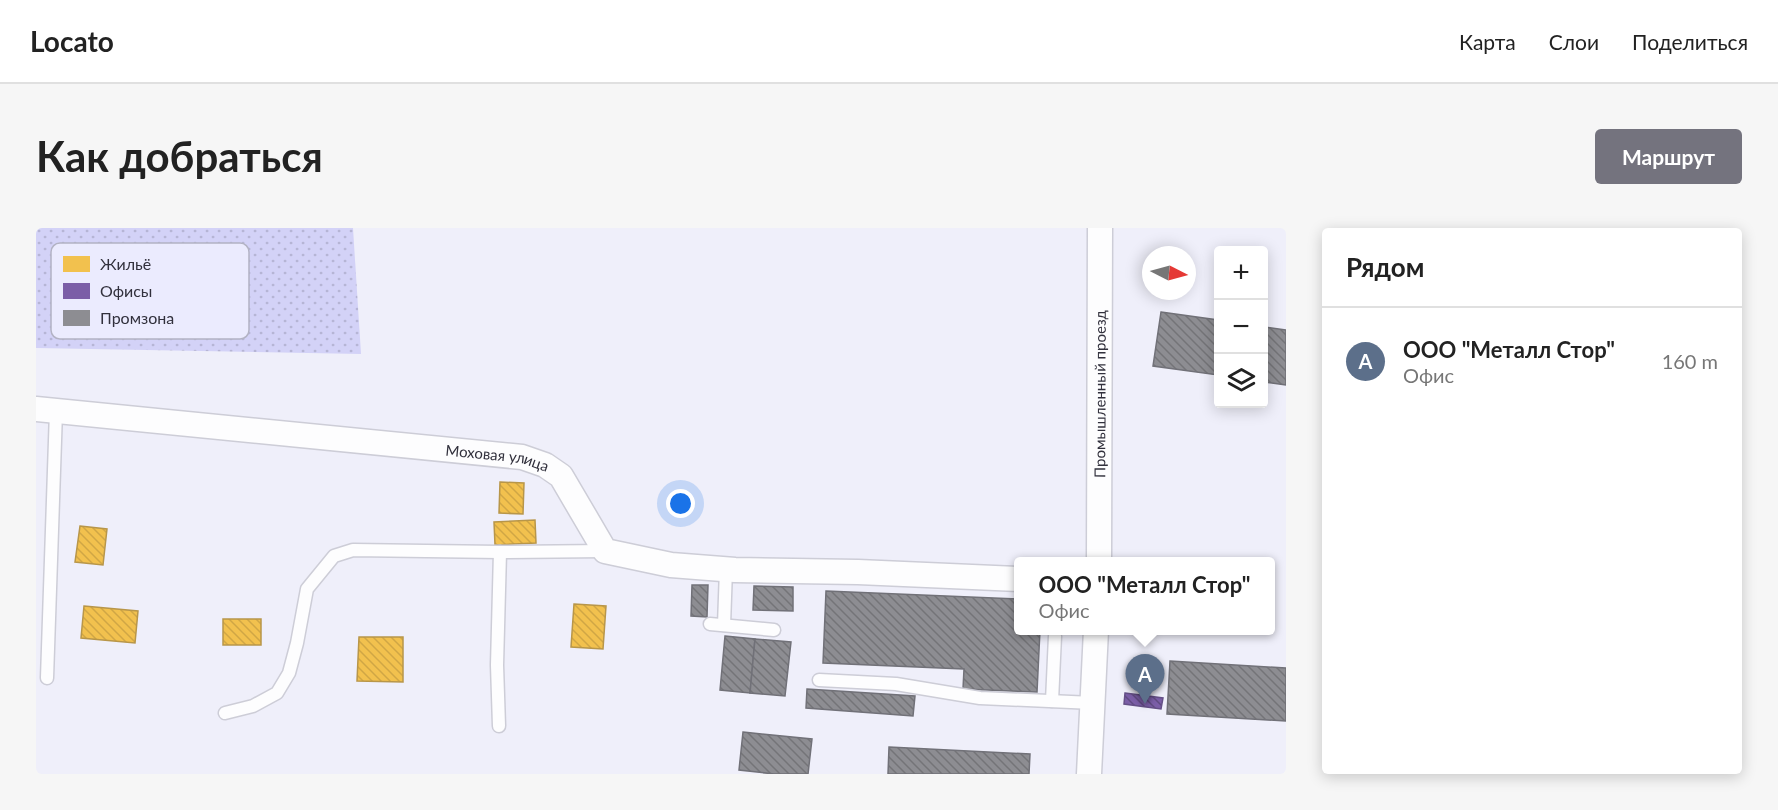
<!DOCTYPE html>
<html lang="ru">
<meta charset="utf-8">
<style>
:root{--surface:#fff;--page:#f6f6f6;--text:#222;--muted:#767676;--line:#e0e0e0;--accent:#74737e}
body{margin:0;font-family:Lato,sans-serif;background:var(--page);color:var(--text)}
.controls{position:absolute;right:18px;top:18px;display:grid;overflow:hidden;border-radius:6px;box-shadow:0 3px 15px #0003}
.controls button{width:54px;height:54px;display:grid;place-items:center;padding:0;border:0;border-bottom:2px solid var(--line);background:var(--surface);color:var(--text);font:30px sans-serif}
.compass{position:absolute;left:1106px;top:18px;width:54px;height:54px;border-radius:50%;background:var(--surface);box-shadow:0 3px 15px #0003;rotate:96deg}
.you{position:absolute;left:645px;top:276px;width:21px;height:21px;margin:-15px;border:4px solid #fff;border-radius:50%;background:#1a73e8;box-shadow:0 0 0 9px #1a73e833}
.badge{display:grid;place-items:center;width:39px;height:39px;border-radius:50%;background:var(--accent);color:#fff;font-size:20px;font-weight:700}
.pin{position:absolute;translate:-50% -50px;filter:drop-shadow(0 2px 3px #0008)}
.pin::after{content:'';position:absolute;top:32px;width:21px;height:18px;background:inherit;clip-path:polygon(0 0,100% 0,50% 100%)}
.popup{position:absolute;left:978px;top:329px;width:261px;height:78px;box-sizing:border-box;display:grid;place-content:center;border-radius:6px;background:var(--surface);filter:drop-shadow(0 2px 4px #0005);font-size:20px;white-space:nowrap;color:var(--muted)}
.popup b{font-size:22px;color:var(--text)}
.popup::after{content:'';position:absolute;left:50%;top:100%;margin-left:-12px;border:12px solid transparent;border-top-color:var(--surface)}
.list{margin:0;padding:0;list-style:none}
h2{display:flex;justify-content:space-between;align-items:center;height:78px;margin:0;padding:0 24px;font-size:26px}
h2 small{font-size:20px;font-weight:400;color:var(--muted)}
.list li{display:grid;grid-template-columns:39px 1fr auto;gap:18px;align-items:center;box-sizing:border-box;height:108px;padding:0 24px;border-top:2px solid var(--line)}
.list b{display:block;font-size:22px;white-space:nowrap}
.list p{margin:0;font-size:20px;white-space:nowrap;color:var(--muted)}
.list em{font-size:20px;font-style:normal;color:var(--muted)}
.icon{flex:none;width:33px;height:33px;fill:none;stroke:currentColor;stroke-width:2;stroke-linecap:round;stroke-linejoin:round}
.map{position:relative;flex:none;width:1250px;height:546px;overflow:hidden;border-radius:6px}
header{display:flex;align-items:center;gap:36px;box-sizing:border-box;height:84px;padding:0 30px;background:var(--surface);border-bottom:2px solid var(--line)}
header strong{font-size:28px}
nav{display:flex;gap:33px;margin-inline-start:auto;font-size:21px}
.intro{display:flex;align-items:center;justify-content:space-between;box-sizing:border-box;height:144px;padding:0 36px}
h1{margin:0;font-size:42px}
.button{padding:15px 27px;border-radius:6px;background:var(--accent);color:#fff;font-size:21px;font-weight:700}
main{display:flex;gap:36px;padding:0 36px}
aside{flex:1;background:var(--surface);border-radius:6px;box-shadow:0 3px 15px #0003}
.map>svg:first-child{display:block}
.grass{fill:url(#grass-dots)}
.homes{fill:url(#homes-back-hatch);stroke:#b89649;stroke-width:1.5}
.offices{fill:url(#offices-back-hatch);stroke:#655087;stroke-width:1.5}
.industry{fill:url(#industry-back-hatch);stroke:#717178;stroke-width:1.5}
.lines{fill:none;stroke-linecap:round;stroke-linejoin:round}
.lane-casing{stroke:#cdcdd7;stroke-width:15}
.street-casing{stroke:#cdcdd7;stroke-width:27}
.lane{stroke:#fdfdfe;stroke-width:12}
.street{stroke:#fdfdfe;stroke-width:24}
.labels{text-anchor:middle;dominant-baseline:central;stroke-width:6;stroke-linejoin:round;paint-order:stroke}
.street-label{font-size:15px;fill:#31303c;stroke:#ebebfe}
.key{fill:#ebebfe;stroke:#b3b3c4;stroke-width:1.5}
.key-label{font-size:16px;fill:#31303c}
</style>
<header>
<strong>Locato</strong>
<nav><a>Карта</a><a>Слои</a><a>Поделиться</a></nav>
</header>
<div class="intro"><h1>Как добраться</h1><a class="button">Маршрут</a></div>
<main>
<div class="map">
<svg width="1250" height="546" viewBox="0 0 1250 546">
<defs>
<pattern id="grass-dots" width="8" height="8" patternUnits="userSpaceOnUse" patternTransform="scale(1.5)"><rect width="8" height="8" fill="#d3d2f7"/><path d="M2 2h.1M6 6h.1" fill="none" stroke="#b6b5d5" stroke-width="1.8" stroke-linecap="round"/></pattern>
<pattern id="homes-back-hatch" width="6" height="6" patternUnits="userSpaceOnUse" patternTransform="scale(1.5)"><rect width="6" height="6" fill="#f2c14e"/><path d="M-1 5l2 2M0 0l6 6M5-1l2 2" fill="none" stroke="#d0a645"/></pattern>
<pattern id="offices-back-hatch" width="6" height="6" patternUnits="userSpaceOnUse" patternTransform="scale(1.5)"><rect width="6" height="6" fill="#7b5ea7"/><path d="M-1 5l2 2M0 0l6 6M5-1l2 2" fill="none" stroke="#604a82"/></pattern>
<pattern id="industry-back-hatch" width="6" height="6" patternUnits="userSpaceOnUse" patternTransform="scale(1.5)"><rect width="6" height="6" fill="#8d8d92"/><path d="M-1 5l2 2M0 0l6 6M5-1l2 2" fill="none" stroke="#747478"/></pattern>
</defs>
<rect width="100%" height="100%" fill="#efeffa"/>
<polygon class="grass" points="0,0 317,0 325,126 0,120"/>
<g class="homes">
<polygon points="464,254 488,255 487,286 463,285"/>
<polygon points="499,292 500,315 459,317 458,294"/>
<polygon points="44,298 71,301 67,337 39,334"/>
<polygon points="538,376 570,378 567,421 535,419"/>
<polygon points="48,378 102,383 99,415 45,410"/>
<rect x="187" y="391" width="38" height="26"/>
<polygon points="323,409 367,409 367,454 321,453"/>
</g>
<polygon class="offices" points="1089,465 1127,470 1125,481 1088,476"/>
<g class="industry">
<polygon points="1125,84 1182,92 1182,147 1117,138"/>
<polygon points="1228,99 1250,102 1250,157 1228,154"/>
<polygon points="656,357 672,357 671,389 655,388"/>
<polygon points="718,358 757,359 757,383 717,382"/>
<polygon points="790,363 983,371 983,402 1004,402 1001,464 927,461 928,441 787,435"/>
<polygon points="689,408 719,411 714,465 684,462"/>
<polygon points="719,411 755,414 749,468 714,465"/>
<polygon points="1134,433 1250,440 1250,493 1131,486"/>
<polygon points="771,461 879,468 877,488 770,480"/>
<polygon points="707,504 776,511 772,546 738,546 703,542"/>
<polygon points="853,519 994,526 993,546 852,546"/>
</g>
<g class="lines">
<defs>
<g id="lane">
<polyline points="674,396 738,402"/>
<polyline points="688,397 690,341"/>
<polyline points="11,450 20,183"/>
<polyline points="783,452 860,456 944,470 1057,475"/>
<polyline points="1016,473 1019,408"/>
<polyline points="189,485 217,478 241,465 253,445 261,415 271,361 298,328 317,322 464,324 569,323"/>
<polyline points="463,498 461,437 464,324"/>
</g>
<g id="street">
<path id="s1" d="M0 181 486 229 509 237 525 248 569 323 635 337 699 342 822 344 983 351"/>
<path id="s2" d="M1063 334 1064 0"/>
<polyline points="1053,546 1060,402"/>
</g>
</defs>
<use href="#lane" class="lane-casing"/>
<use href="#street" class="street-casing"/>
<use href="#lane" class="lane"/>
<use href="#street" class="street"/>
</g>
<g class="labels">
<g class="street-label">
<text stroke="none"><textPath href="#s2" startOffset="168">Промышленный проезд</textPath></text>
<text stroke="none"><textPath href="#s1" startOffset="464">Моховая улица</textPath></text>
</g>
</g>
<rect x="15" y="15" width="198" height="96" rx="9" class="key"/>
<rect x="27" y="28" width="27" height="16" fill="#f2c14e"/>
<rect x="27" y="55" width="27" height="16" fill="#7b5ea7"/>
<rect x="27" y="82" width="27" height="16" fill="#8d8d92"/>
<g class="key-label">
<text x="64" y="42">Жильё</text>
<text x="64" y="69">Офисы</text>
<text x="64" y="96">Промзона</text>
</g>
</svg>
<div class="controls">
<button>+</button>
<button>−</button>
<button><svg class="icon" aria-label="layers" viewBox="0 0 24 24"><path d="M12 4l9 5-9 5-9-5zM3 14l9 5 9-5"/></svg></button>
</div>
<svg class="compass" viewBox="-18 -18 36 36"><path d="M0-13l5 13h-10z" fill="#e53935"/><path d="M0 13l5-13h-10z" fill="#767676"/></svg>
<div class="you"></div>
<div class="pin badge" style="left:1109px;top:476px;background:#5c6f8a">A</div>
<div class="popup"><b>ООО &quot;Металл Стор&quot;</b>Офис</div>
</div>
<aside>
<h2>Рядом<small></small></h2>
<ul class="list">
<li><span class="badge" style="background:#5c6f8a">A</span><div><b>ООО &quot;Металл Стор&quot;</b><p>Офис</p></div><em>160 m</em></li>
</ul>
</aside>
</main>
